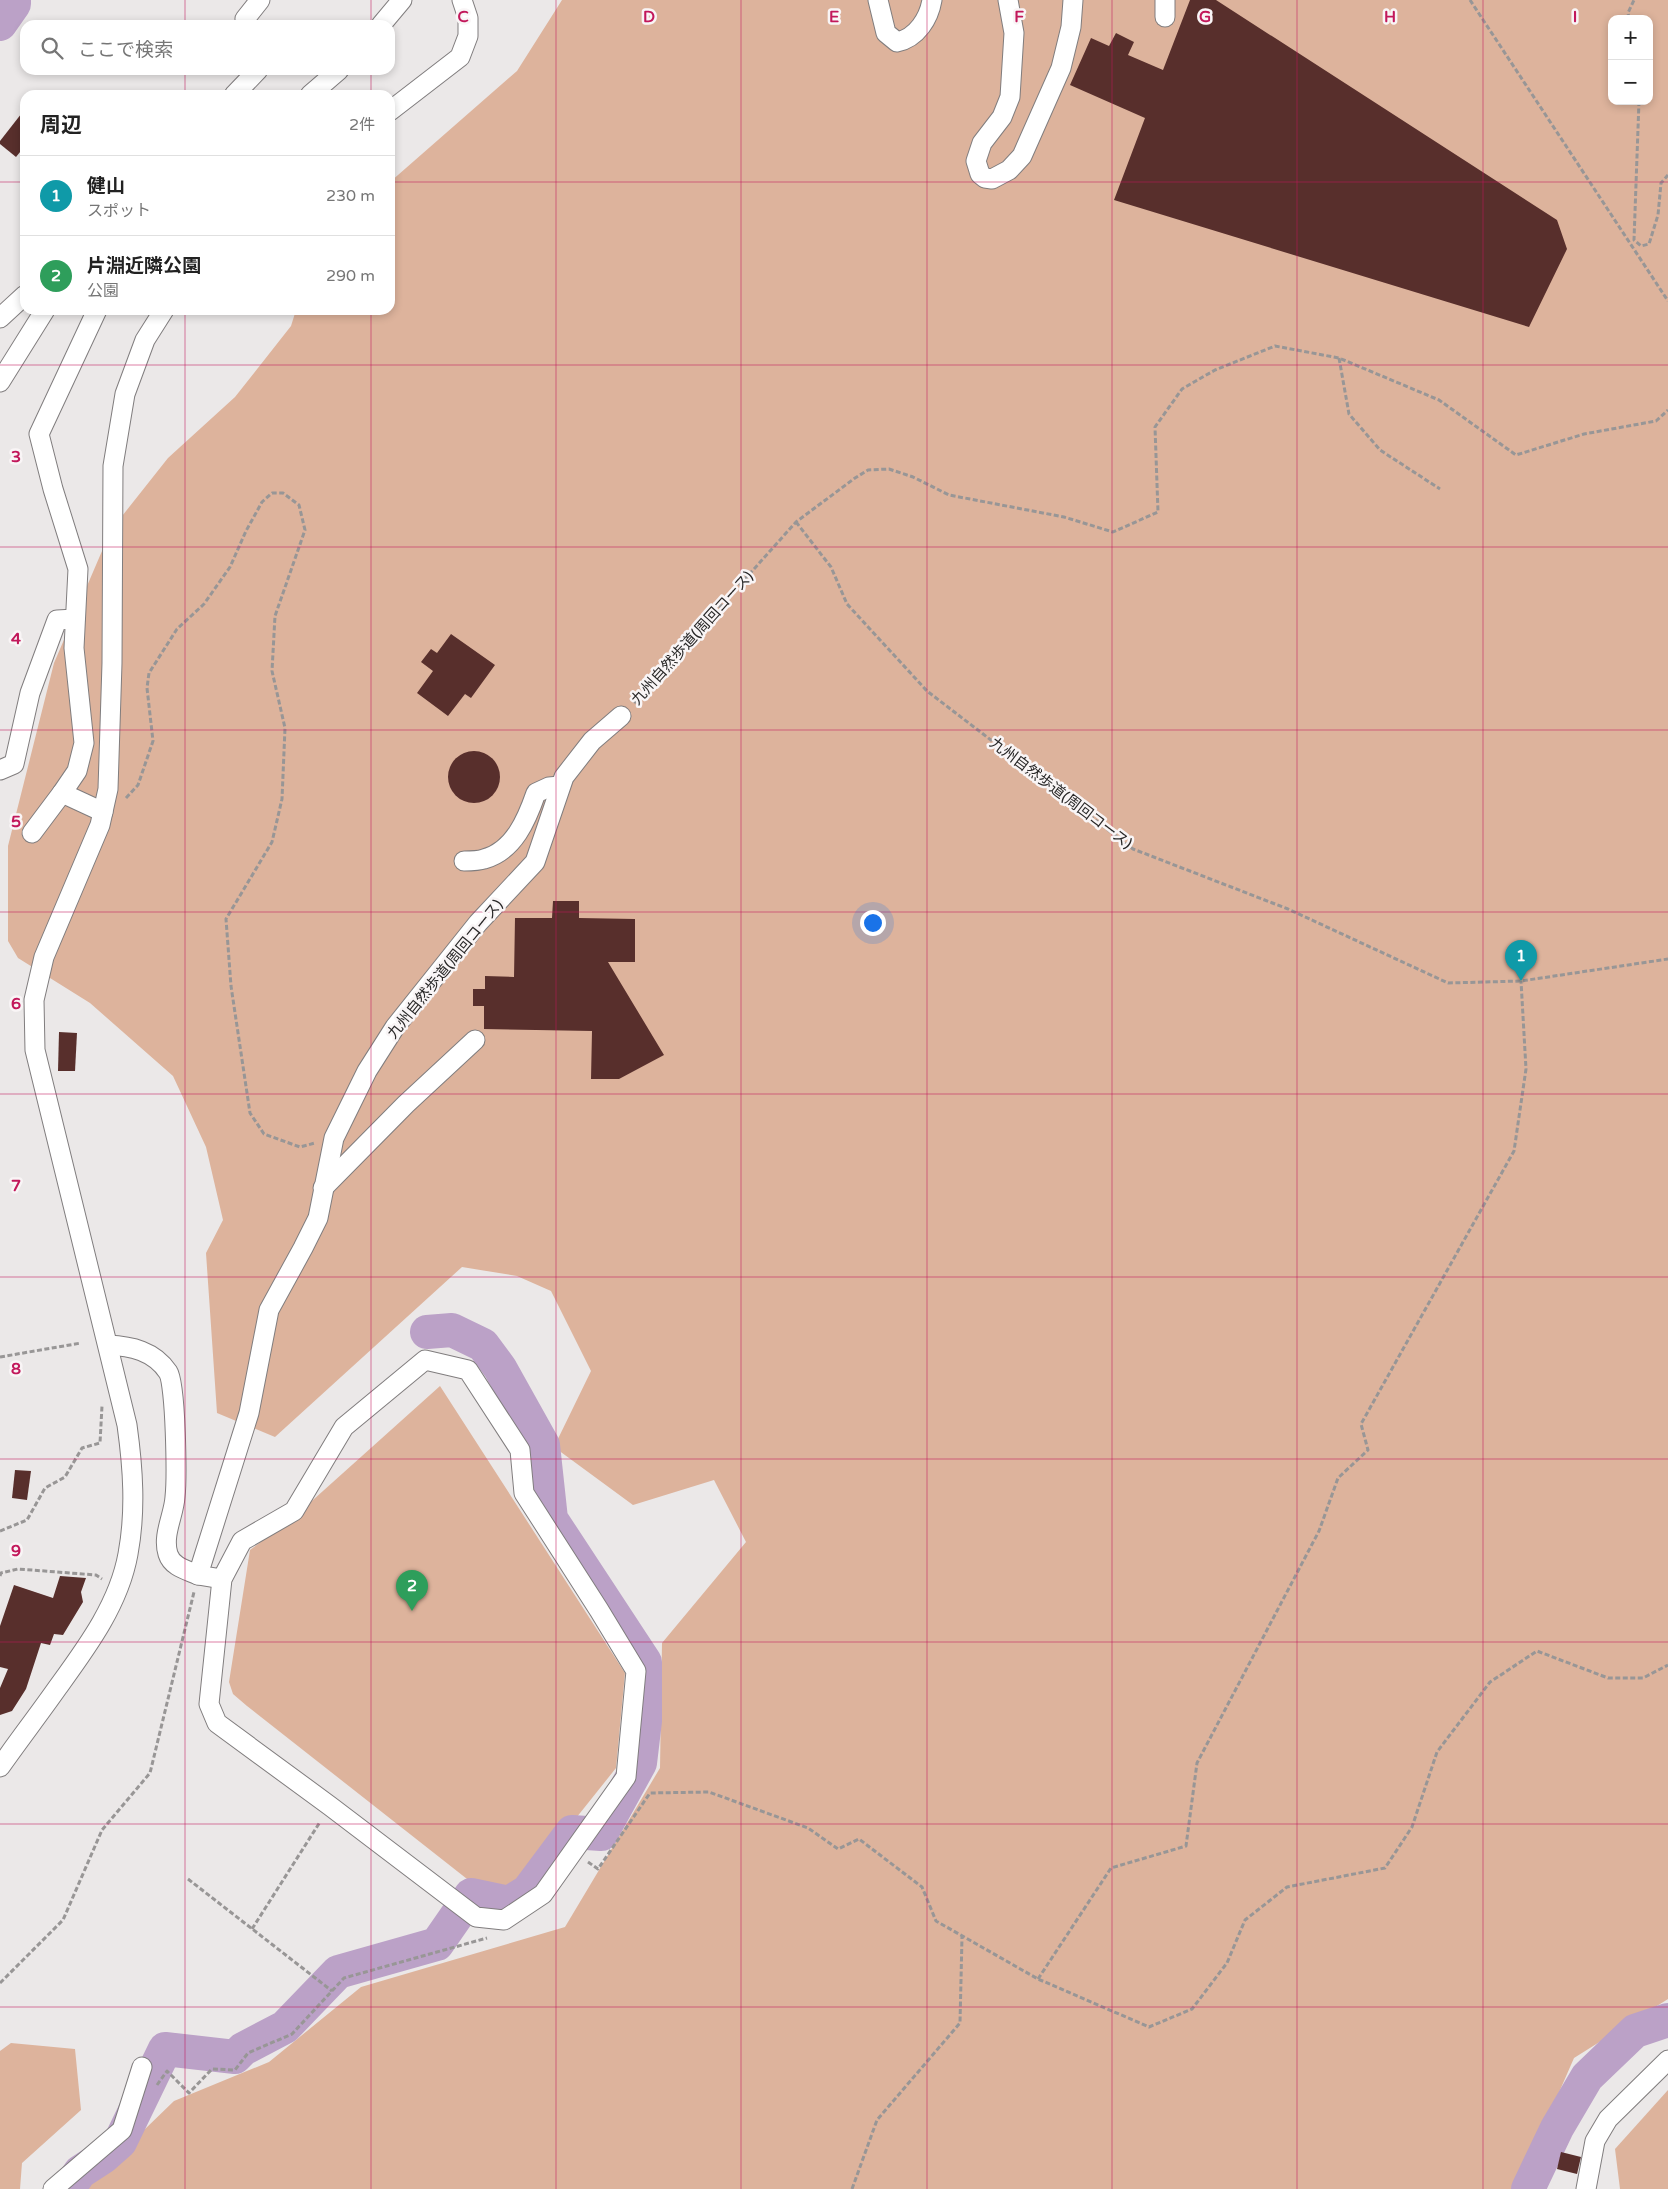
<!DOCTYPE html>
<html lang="ja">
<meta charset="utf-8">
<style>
:root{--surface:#fff;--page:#f6f6f6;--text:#222;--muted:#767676;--line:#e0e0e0;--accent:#b45309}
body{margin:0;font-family:"Varela Round","Noto Sans JP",sans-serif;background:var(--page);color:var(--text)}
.controls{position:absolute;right:15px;top:15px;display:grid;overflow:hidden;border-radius:10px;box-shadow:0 2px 8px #0003}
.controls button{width:45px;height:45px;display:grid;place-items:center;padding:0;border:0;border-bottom:1px solid var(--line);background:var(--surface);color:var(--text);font:25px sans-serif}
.you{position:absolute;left:872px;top:922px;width:18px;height:18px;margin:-12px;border:4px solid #fff;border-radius:50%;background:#1a73e8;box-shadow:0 0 0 8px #1a73e833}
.badge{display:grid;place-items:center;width:32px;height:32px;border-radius:50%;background:var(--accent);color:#fff;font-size:16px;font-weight:700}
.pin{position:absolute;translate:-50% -41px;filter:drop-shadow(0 1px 2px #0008)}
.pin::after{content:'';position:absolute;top:26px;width:18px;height:15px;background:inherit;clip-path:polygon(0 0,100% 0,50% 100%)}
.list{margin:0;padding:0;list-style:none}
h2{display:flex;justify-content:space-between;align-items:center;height:65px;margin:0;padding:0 20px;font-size:21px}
h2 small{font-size:16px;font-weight:400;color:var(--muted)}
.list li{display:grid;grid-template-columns:32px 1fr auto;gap:15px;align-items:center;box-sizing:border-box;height:80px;padding:0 20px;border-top:1px solid var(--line)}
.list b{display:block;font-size:19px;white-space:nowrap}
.list p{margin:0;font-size:16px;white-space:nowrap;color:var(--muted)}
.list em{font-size:16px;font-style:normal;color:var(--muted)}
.icon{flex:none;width:28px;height:28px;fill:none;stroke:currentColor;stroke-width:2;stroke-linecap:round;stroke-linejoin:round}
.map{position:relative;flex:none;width:1668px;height:2189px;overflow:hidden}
.search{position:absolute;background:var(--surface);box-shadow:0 2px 8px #0003;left:20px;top:20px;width:375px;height:55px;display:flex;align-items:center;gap:12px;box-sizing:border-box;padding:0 18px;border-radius:15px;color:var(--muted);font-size:19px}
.panel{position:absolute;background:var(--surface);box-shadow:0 2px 8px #0003;left:20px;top:90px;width:375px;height:225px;border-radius:15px}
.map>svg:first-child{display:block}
.green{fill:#ddb39c;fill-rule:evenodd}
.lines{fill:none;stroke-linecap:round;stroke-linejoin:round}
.river{stroke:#bba1c7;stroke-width:34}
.building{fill:#582f2c}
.minor-casing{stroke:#807d7e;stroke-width:21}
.path{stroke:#989696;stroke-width:3;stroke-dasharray:5 2.5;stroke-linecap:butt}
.minor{stroke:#fff;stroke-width:19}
.grid{fill:none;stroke:#c2185b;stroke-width:1;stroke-opacity:0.55}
.labels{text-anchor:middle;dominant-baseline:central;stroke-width:5;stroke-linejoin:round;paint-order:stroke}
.street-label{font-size:15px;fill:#292828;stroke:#f9f5f6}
.grid-label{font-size:16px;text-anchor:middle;font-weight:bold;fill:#c2185b;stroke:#f9f5f6;stroke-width:5;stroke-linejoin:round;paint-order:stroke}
</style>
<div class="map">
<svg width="1668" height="2189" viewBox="0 0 1668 2189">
<rect width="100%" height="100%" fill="#ebe8e8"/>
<g class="green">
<path d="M562 0H1668V1999L1574 2058 1543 2129 1511 2189H83L174 2101 269 2062 361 1987 565 1927 660 1768 662 1643 746 1542 714 1480 633 1505 554 1447 591 1371 551 1291 517 1276 462 1267 275 1437 217 1413 206 1253 223 1220 206 1147 173 1076 90 1003 18 958 8 941V846L54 663 111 530 168 458 235 397 291 326 296 310H390V182L517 71ZM1612 19H1649V101H1612Z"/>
<polygon points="440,1386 625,1673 616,1768 525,1882 500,1892 476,1886 247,1706 233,1694 229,1682 250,1550 294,1517"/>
<polygon points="11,2043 75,2049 81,2110 22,2163 20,2189 0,2189 0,2051"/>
<polygon points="1668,2090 1668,2189 1620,2189 1615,2149"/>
</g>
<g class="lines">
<g class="river">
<polyline points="0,24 14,4 14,0"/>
<polyline points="68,2189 80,2172 103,2157 120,2142 165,2049 235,2057 243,2049 285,2027 338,1972 437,1944 471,1895 509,1903 528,1891 572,1832 601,1834 640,1763 645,1721 645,1662 551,1519 543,1445 500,1368 483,1345 452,1330 427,1332"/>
<polyline points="1528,2189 1557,2128 1587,2077 1635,2031 1668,2020"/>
</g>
</g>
<g class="building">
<polygon points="1190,0 1216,0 1557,220 1567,249 1529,327 1114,200 1145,118 1070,85 1091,38 1109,46 1116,33 1134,42 1128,55 1163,70"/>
<polygon points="25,109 25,146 16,157 0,144 0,141"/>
<polygon points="451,634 495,665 471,698 465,694 448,716 417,693 433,671 421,662 431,649 437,653"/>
<circle cx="474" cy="777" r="26"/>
<polygon points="553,901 579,901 579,918 635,919 635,962 608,962 664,1055 619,1079 591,1079 592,1031 484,1029 484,1006 473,1006 473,989 485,989 485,976 514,977 515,918 552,918"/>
<polygon points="59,1032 77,1033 75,1071 58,1071"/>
<polygon points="15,1470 31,1471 27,1500 12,1498"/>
<polygon points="60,1576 86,1578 81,1592 83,1602 63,1635 54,1634 50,1645 41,1643 26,1689 12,1711 0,1715 0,1688 8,1669 0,1667 0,1626 14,1585 53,1598"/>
<polygon points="1561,2152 1581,2157 1577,2174 1557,2169"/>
</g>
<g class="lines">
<defs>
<g id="minor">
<path d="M878 0 886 33 897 42C917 38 929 18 932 0"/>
<polyline points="1008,0 1014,33 1010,97 1002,117 982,143 976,161 980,174 985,178 992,179 1009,170 1022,156 1061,68 1071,27 1073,0"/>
<polyline points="1165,0 1165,17"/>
<polyline points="247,25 245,19 260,0"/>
<polyline points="381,25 402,0"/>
<polyline points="234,95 258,70"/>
<polyline points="310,95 339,70"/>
<polyline points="390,111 460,57 468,36 468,18 462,0"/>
<polyline points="97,310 39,434 53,489 78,569 74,648 84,743 77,771 62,793 103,812"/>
<polyline points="0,318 25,295"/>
<polyline points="0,382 45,310"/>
<polyline points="0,770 14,764 30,693 57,620 75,619"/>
<polyline points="32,833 62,793"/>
<path d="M464 861C471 861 478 861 484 859 514 851 527 819 536 793L549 787 560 786"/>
<polyline points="323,1188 406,1104 475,1040"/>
<path d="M108 1345C131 1346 154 1351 168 1372 176 1384 177 1479 175 1497 174 1515 162 1535 168 1554 172 1567 187 1570 198 1575"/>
<polygon points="425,1360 468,1370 520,1450 524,1493 599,1610 636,1671 626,1777 543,1894 504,1920 476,1917 330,1806 217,1723 209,1704 222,1579 242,1541 294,1511 344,1427"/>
<polyline points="222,1579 198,1575 249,1413 269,1310 303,1248 318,1218 334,1138 367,1071 395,1027 478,923 535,862 564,777 592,741 621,716"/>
<path d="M0 1767C19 1740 39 1714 58 1687 87 1647 119 1604 128 1554 136 1511 133 1468 127 1425L35 1050 34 1000 44 957 100 825 108 789 112 663 113 466 125 394 145 340 164 310"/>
<polyline points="53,2189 122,2130 142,2067"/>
<polyline points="1586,2189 1595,2141 1608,2119 1668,2060"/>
</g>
</defs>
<use href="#minor" class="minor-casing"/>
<g class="path">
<polyline points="1470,0 1668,301"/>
<polyline points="1629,19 1628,13 1634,0"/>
<polyline points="1639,101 1634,240 1641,246 1649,244 1658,215 1661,183 1668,175"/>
<polyline points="1339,358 1349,414 1380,450 1440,489"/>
<polyline points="796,522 831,567 847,604 927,691 1133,849 1288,909 1448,983 1521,981 1668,959"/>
<polyline points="634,703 796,522 855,478 868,470 889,469 913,477 949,495 1064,517 1113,532 1158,512 1155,427 1182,389 1215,370 1275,346 1339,358 1439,400 1516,455 1584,434 1656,421 1668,410"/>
<polyline points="126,798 138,785 153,741 147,688 149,673 177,629 204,604 230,567 246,531 262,502 272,493 283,493 299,505 305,530 275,616 272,671 285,728 282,799 272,842 226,919 231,986 250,1113 264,1134 300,1147 315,1143"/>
<polyline points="0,1357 81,1343"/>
<polyline points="0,1531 27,1520 45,1488 65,1477 82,1448 100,1443 102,1406"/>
<polyline points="0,1576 1,1573 18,1569 96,1575 102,1579"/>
<polyline points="588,1862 598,1869 650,1793 709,1792 808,1828 838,1849 859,1839 922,1887 936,1921 1038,1979 1149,2027 1192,2009 1227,1963 1245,1920 1287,1887 1385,1868 1412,1827 1437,1752 1490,1682 1537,1651 1608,1678 1643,1678 1668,1665"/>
<polyline points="188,1879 332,1991"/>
<polyline points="252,1929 320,1822"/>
<polyline points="1038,1979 1111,1868 1186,1846 1197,1763 1319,1531 1338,1478 1368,1450 1361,1424 1514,1151 1526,1069 1521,981"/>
<polyline points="0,1983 63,1920 102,1830 150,1773 194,1592"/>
<polyline points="157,2085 167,2071 189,2093 212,2069 235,2070 248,2053 292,2034 344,1978 487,1938"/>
<polyline points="852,2189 877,2120 960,2023 962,1937"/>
</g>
<use href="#minor" class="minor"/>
</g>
<path class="grid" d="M185 0V25M371 0V25M556 0V2189M741 0V2189M927 0V2189M1112 0V2189M1297 0V2189M1483 0V2189M185 70V95M371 70V95M0 182H25M390 182H1668M185 310V2189M371 310V2189M0 365H1668M0 547H1668M0 730H1668M0 912H1668M0 1094H1668M0 1277H1668M0 1459H1668M0 1642H1668M0 1824H1668M0 2007H1668"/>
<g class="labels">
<g class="street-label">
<text transform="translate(692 638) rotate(-48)">九州自然歩道(周回コース)</text>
<text transform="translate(1061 793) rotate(37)">九州自然歩道(周回コース)</text>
<text transform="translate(445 969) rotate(-51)">九州自然歩道(周回コース)</text>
</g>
</g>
<g class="grid-label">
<text x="463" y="22">C</text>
<text x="649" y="22">D</text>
<text x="834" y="22">E</text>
<text x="1019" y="22">F</text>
<text x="1205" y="22">G</text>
<text x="1390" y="22">H</text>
<text x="1575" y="22">I</text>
<text x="16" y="462">3</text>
<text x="16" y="644">4</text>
<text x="16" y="827">5</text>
<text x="16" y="1009">6</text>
<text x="16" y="1191">7</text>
<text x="16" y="1374">8</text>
<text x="16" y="1556">9</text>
</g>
</svg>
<div class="controls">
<button>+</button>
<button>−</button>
</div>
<div class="you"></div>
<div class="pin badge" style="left:1521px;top:981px;background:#0f9aa8">1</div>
<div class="pin badge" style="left:412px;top:1611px;background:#2e9e5b">2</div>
<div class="search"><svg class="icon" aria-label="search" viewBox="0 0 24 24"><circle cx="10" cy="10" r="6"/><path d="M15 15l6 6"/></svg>ここで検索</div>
<section class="panel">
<h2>周辺<small>2件</small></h2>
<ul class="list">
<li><span class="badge" style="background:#0f9aa8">1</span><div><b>健山</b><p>スポット</p></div><em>230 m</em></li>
<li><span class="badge" style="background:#2e9e5b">2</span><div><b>片淵近隣公園</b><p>公園</p></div><em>290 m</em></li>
</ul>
</section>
</div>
